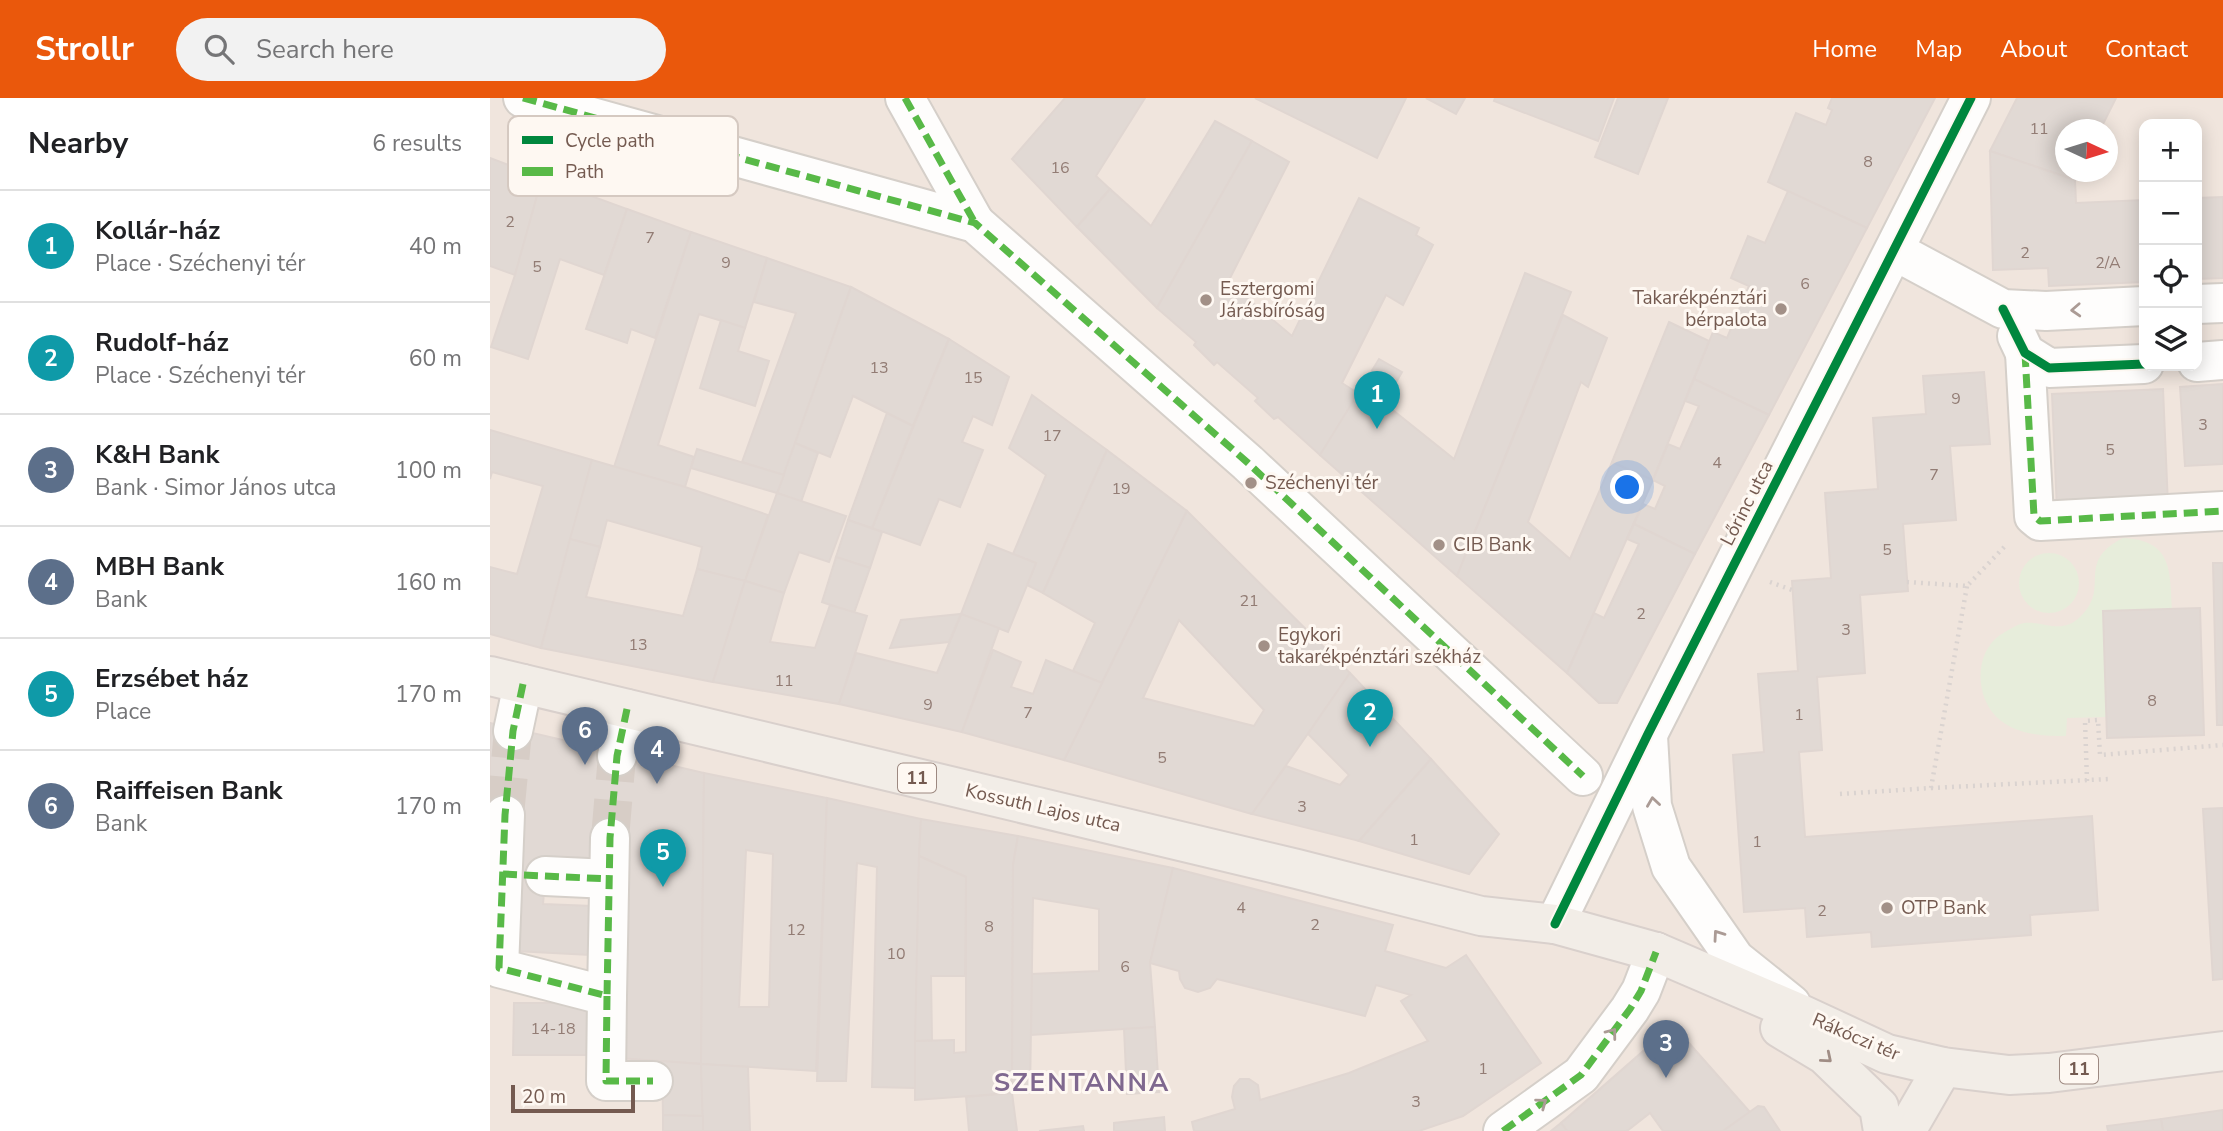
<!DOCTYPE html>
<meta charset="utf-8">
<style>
:root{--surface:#fff;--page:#f2f2f2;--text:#202124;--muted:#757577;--line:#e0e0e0;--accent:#ea580c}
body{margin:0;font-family:"Nunito Sans",sans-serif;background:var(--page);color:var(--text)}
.controls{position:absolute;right:21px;top:21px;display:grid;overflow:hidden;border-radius:14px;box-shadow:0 4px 18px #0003}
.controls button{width:63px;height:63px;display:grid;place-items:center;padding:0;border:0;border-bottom:2px solid var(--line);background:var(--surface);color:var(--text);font:35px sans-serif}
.compass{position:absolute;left:1565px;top:21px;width:63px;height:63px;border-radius:50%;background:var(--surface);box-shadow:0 4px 18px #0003;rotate:94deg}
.scale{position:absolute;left:21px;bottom:18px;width:124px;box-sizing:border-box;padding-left:7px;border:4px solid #745a50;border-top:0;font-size:19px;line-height:24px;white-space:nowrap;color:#745a50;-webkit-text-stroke:5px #fef8f2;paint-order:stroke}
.you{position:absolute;left:1138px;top:390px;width:24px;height:24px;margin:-18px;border:5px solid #fff;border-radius:50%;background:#1a73e8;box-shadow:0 0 0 10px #1a73e833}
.badge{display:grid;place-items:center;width:46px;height:46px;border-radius:50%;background:var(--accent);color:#fff;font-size:23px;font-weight:700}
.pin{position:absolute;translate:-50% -58px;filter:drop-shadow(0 2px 4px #0008)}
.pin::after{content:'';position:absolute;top:37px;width:24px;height:21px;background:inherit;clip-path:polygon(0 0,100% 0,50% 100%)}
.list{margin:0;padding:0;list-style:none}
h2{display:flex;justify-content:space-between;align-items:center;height:91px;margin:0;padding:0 28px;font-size:30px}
h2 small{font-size:23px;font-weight:400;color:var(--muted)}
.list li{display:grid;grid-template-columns:46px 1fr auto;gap:21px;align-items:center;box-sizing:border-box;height:112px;padding:0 28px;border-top:2px solid var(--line)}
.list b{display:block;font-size:26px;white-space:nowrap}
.list p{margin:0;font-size:23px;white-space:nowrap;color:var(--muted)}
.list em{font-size:23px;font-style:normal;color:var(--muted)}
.icon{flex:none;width:38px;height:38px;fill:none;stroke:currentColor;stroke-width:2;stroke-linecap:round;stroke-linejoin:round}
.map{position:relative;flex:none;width:1733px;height:1033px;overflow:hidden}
header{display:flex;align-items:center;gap:42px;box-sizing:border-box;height:98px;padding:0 35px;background:var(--accent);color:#fff}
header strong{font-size:33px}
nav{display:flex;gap:38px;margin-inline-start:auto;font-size:24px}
.search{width:490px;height:63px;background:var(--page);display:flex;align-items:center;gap:18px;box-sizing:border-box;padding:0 24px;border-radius:38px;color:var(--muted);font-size:26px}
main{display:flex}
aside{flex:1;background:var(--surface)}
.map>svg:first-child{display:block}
.residential{fill:#f0e5dd;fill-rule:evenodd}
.green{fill:#e7eddb}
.building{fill:#e1d9d4;stroke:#e0d6d1;stroke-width:2;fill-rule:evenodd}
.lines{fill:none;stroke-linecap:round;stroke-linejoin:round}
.minor-tunnel{stroke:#d7cdc6;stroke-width:38;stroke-dasharray:38 19;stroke-linecap:butt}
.minor-casing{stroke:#d5cfc9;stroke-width:42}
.major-casing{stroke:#d9d0cc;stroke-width:42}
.path{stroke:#dad3d0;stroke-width:4.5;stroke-dasharray:2 5;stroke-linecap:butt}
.minor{stroke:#fefdfc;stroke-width:38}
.major{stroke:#f2ede7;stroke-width:38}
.quiet{stroke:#58b947;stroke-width:7;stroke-dasharray:14 7;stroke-linecap:butt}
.cycleway-casing{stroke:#fef8f2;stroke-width:13}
.cycleway{stroke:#00873e;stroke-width:9}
.oneway{stroke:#ab9b95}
.oneway2{stroke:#a08d85}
.poi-dot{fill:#a29087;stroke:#fef8f2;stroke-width:2.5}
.labels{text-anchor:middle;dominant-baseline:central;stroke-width:6;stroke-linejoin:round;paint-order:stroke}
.number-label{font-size:16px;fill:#927c74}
.shield{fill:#fef8f2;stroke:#9d8981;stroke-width:2}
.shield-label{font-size:18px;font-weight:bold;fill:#745a50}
.poi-label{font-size:19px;fill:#745a50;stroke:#fef8f2;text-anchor:start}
.street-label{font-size:19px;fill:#745a50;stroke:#fef8f2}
.district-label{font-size:26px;font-weight:bold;letter-spacing:2px;fill:#7f688f;stroke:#fef8f2}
.key{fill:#fef8f2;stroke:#d5c9c1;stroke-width:2}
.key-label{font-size:19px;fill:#745a50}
</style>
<header>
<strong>Strollr</strong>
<div class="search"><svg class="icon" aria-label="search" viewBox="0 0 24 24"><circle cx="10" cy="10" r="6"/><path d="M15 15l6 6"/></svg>Search here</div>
<nav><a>Home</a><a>Map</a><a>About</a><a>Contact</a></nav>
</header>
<main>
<aside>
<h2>Nearby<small>6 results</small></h2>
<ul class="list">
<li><span class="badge" style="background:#0f9aa8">1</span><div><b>Kollár-ház</b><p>Place · Széchenyi tér</p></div><em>40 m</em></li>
<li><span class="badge" style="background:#0f9aa8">2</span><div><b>Rudolf-ház</b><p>Place · Széchenyi tér</p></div><em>60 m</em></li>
<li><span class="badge" style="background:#5c6f8a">3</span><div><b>K&amp;H Bank</b><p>Bank · Simor János utca</p></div><em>100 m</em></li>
<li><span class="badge" style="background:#5c6f8a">4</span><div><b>MBH Bank</b><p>Bank</p></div><em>160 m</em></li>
<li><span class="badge" style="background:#0f9aa8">5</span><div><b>Erzsébet ház</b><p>Place</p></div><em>170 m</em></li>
<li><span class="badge" style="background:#5c6f8a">6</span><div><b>Raiffeisen Bank</b><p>Bank</p></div><em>170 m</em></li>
</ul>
</aside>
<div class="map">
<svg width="1733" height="1033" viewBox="0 0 1733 1033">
<rect width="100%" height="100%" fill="#f8f3ee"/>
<path class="residential" d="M0 0H1733V1033H0ZM1654 26H1707V268H1654ZM1576 32H1618V74H1576Z"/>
<g class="green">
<path d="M1633 440C1682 442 1680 472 1682 511L1613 513 1616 619 1577 620 1576 638C1554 638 1528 637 1510 622 1485 602 1483 556 1510 537 1517 533 1527 526 1534 525 1556 523 1571 537 1590 519 1622 489 1584 465 1633 440Z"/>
<circle cx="1559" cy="485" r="30"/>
</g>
<g class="building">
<polygon points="575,0 655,0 606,78 620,91 587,129 522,61"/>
<polygon points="765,0 916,0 887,60"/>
<polygon points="936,0 975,0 966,16"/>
<polygon points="1005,0 1124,0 1108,43 1004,3"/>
<polygon points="1128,0 1178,0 1148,76 1105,59"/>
<polygon points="1342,0 1445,0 1377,130 1278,84 1306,15 1336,27 1342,12 1338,10"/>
<polygon points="1527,0 1626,0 1610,32 1576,32 1576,74 1589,74 1585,82 1500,53"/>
<polygon points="725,23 762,43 667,210 587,129 620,91 661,128"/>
<polygon points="762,43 799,64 738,184 802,238 869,100 929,130 926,137 943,147 913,207 896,197 852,285 869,296 830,357 788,319 784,321 765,303 768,300 727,264 724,267 704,247 706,244 667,210"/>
<polygon points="1500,53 1585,82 1586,105 1654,102 1654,184 1559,188 1558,170 1503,172"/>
<polygon points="0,60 52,80 25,177 0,168"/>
<polygon points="52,80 137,111 114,177 70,161 38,261 1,249 25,177"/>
<polygon points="1298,93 1377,130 1279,317 1204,281 1223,234 1237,240 1259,188 1241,180 1258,138 1275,145"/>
<polygon points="1733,99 1733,180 1707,181 1707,100"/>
<polygon points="137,111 201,134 165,240 141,231 137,245 96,231"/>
<polygon points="201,134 277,160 255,230 209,216 168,347 204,359 195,389 124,369"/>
<polygon points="277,160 361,189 294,377 252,364 306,215 264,204"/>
<polygon points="1035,175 1081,194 967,478 830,357 889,261 912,274 894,305 964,361"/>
<polygon points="361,189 459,241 423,328 363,298 340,359 305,345"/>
<polygon points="1073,217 1117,240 1098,289 1091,284 1038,424 1080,461 1122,364 1163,382 1077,575 967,478"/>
<polygon points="231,222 255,230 248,253 279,263 265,308 210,290"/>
<polygon points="1179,224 1219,243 1163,382 1122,364"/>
<polygon points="459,241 519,279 502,327 483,318 472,344 493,352 470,409 449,401 430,447 382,430"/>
<polygon points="1494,274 1500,346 1460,348 1466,422 1413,426 1418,493 1370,497 1375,575 1327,579 1332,652 1309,654 1315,739 1602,718 1608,812 1540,817 1541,837 1382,849 1381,834 1317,839 1315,810 1254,814 1243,657 1274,654 1268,576 1308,573 1302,483 1341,480 1335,395 1388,391 1383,320 1436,316 1433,278"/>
<polygon points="1204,281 1279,317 1205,456 1144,426 1153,406 1165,411 1175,388 1163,382 1178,346 1190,351 1209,308 1195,303"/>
<polygon points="1733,286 1733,366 1695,368 1690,289"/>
<polygon points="1673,291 1678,407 1567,412 1562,296"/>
<polygon points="542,297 617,352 553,495 537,487 546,465 523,456 556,377 519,350"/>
<polygon points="397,315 423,328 382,430 358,422"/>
<polygon points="0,332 102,362 51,550 0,536 0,469 27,476 53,388 2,374 0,381"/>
<polygon points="305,345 328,355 311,404 287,395"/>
<polygon points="207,351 294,377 287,395 201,370"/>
<polygon points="617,352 697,413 612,585 583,573 605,525 553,495"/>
<polygon points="102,362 195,389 278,417 255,483 207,471 212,449 117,422 110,449 80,441"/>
<polygon points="287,395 356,418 339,464 309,454 294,495 255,483"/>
<path d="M697 413 860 575 762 716 574 662ZM689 522 774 612 764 628 653 600Z"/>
<polygon points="358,422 392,434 380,470 346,459"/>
<polygon points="1144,426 1205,456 1127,605 1109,605 1077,575 1104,515 1114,520 1149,446 1137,441"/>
<polygon points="80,441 110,449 96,499 193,518 207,471 255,483 223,584 51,550"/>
<polygon points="498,446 546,465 518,534 471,516"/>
<polygon points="346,459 380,470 364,515 332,504"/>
<polygon points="1723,465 1733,465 1733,627 1727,627"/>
<polygon points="255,483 294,495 280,544 325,550 340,507 377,518 349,606 223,584"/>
<polygon points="1710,510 1714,637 1617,640 1613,513"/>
<polygon points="471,516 509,530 472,634 349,606 366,555 447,575"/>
<polygon points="471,516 459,544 400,550 411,522"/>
<polygon points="503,552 531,564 521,589 543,596 556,562 612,585 574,662 472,634"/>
<polygon points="860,575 941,661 869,743 762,716 796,668 850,687 859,677 818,636"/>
<polygon points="0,625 214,675 211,966 128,960 104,764 57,761 53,806 102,808 100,857 25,853 0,765"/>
<polygon points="941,661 1009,736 979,776 869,743"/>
<path d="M214 675 337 700 326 973 211 966ZM256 752 283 756 279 909H249Z"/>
<polygon points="337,700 431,721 429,758 425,990 382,989 387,769 367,765 356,983 327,983"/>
<polygon points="1733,710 1733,881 1723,882 1713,711"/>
<polygon points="431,721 528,738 523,767 522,995 425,1002 425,943 464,942 464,955 476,954 476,779 429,758"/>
<polygon points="528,738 683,770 660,865 665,929 541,937 542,876 609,873 609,811 543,800 540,995 522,995 523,767"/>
<polygon points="429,758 476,779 475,878 441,878 442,942 425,943"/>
<polygon points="683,770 903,827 895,853 956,870 976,857 1051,965 973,1018 929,1033 704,1033 702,1024 745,1011 742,999 744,988 750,981 759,981 768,987 770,1002 859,975 938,943 911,903 921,897 886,887 875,918 727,881 720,890 708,894 695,890 690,881 689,873 660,865"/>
<polygon points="24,905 102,905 102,957 23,957"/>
<polygon points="1183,927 1260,1014 1233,1033 1173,1033 1160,1015 1137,1033 1077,1033 1071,1025"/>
<polygon points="665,929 669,994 637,996 634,931"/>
<polygon points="172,963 211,966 213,1018 173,1017"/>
<polygon points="211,966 258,969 260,1033 213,1033"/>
<polygon points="522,995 527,1033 479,1033 476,999"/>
<polygon points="1268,1008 1274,1009 1290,1033 1233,1033"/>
<polygon points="1733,1012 1733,1033 1673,1033 1671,1021"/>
<polygon points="173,1017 213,1018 213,1033 173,1033"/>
<polygon points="674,1019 675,1033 624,1033 624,1025"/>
<polygon points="1671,1021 1673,1033 1618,1033 1617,1028"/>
<polygon points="1071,1025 1077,1033 1061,1033"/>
<polygon points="593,1028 594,1033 549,1033"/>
</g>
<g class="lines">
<g class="minor-tunnel">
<polyline points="15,717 23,633"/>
<polyline points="120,740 127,658"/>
</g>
<defs>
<g id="minor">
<polyline points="33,0 485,125 758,365 1093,678"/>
<polyline points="415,0 485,125"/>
<polyline points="1405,153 1513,211 1556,213 1654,208"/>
<polyline points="1707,206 1733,205"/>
<polyline points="1527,238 1535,255 1559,270 1654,266"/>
<polyline points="1535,255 1544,418 1550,423 1733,413"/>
<polyline points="1707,264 1733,262"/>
<polyline points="23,633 33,586"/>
<polyline points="1158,638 1162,708 1181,769 1245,861 1301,906"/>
<polyline points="127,658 137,611"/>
<polyline points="15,717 9,870 117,898 120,740"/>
<polyline points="55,778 119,781"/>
<polyline points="1065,826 1158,636 1481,0"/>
<polyline points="117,898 116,983 163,983"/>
<polyline points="1013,1033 1091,977 1140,911 1151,893 1166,854"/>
</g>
<g id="major">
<polyline points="0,578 807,771 991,818 1065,826 1166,854 1313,917 1397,956 1453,969 1519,977 1559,975 1733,953"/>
<polyline points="1290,930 1335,957 1389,1009 1393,1033"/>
<polyline points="1416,1033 1453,969"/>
</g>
</defs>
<use href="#minor" class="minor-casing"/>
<use href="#major" class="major-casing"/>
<g class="path">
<polyline points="1280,484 1302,492"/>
<polyline points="1417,484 1477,488 1517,446"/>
<polyline points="1597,683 1595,623 1608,622 1610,657 1733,647"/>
<polyline points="1441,690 1619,681"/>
<polyline points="1350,696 1441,690 1477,488"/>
</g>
<use href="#minor" class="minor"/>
<use href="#major" class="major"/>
<g class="quiet">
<polyline points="33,0 485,125 758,365 1093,678"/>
<polyline points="415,0 485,125"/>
<polyline points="1535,255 1544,418 1550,423 1733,413"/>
<polyline points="33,586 23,633 15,717 9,870 117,898 120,740 127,658 137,611"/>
<polyline points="13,776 119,781"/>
<polyline points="117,898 116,983 163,983"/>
<polyline points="1013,1033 1091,977 1140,911 1151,893 1166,854"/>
</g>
<defs>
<g id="cycleway">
<polyline points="1513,211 1535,255 1559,270 1654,266"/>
<polyline points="1065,826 1158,636 1481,0"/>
</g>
</defs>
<use href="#cycleway" class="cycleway-casing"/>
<use href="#cycleway" class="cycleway"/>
</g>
<defs><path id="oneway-chevron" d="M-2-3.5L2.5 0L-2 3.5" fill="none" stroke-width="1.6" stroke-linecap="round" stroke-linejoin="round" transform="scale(1.75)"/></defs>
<g class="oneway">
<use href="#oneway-chevron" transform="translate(1586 212) rotate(177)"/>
<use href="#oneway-chevron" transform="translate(1163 704) rotate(-98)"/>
<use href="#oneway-chevron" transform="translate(1228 837) rotate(-125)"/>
<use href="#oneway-chevron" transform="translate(1122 935) rotate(-53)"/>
<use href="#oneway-chevron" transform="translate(1052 1005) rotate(-36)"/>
</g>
<use class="oneway2" href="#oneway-chevron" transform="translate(1337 960) rotate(40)"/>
<g class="poi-dot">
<circle cx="716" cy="202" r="7"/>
<circle cx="1291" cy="211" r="7"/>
<circle cx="761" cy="385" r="7"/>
<circle cx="949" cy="447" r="7"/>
<circle cx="774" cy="548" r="7"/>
<circle cx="1397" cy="810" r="7"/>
</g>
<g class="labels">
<g class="number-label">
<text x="1549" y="31">11</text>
<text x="1378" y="64">8</text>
<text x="570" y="70">16</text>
<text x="20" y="124">2</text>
<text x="160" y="140">7</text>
<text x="1535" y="155">2</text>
<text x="236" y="165">9</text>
<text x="1618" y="165">2/A</text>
<text x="47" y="169">5</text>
<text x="1315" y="186">6</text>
<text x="389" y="270">13</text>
<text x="483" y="280">15</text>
<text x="1466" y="301">9</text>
<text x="1713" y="327">3</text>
<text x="562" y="338">17</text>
<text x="1620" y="352">5</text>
<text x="1227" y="365">4</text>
<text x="1444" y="377">7</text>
<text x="631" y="391">19</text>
<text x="1397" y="452">5</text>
<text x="759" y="503">21</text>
<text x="1151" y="516">2</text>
<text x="1356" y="532">3</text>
<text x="148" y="547">13</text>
<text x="294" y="583">11</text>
<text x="1662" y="603">8</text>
<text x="438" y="607">9</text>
<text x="538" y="615">7</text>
<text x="1309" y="617">1</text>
<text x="672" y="660">5</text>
<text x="812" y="709">3</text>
<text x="924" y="742">1</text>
<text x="1267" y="744">1</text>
<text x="751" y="810">4</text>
<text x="1332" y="813">2</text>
<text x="825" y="827">2</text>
<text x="499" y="829">8</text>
<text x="306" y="832">12</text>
<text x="406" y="856">10</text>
<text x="635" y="869">6</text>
<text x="63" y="931">14-18</text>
<text x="993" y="971">1</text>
<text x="926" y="1004">3</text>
</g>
<g class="shield">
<rect x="408" y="665.5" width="38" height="29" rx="5"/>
<rect x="1570" y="956.5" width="38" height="29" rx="5"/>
</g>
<g class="shield-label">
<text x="427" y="680">11</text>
<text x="1589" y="971">11</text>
</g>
<g class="poi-label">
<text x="730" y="191">Esztergomi<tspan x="730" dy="22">Járásbíróság</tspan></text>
<text x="1277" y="200" text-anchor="end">Takarékpénztári<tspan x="1277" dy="22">bérpalota</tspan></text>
<text x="775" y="385">Széchenyi tér</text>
<text x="963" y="447">CIB Bank</text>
<text x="788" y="537">Egykori<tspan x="788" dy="22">takarékpénztári székház</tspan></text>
<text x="1411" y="810">OTP Bank</text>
</g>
<g class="street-label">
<text transform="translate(1257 405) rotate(-63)">Lőrinc utca</text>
<text transform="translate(553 710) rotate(13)">Kossuth Lajos utca</text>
<text transform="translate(1366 939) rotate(23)">Rákóczi tér</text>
</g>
<g class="district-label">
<text x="592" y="984">SZENTANNA</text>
</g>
</g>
<rect x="18" y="18" width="230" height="80" rx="10" class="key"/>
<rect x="32" y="38" width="31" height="8" fill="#00873e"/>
<rect x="32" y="69" width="31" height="9" fill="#58b947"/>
<g class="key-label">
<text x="75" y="49">Cycle path</text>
<text x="75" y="80">Path</text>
</g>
</svg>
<div class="controls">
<button>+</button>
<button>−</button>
<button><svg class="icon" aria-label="locate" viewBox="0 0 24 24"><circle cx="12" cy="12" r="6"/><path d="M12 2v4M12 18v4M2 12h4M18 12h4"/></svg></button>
<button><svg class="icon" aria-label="layers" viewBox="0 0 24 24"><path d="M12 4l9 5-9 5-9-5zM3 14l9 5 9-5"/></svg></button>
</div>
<svg class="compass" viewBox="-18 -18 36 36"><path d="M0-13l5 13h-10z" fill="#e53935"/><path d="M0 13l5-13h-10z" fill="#757577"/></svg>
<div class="scale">20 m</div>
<div class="you"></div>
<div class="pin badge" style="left:887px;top:331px;background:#0f9aa8">1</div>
<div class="pin badge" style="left:880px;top:649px;background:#0f9aa8">2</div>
<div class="pin badge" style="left:1176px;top:980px;background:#5c6f8a">3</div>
<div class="pin badge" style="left:167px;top:686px;background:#5c6f8a">4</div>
<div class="pin badge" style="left:173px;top:789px;background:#0f9aa8">5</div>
<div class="pin badge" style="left:95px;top:667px;background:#5c6f8a">6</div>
</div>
</main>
